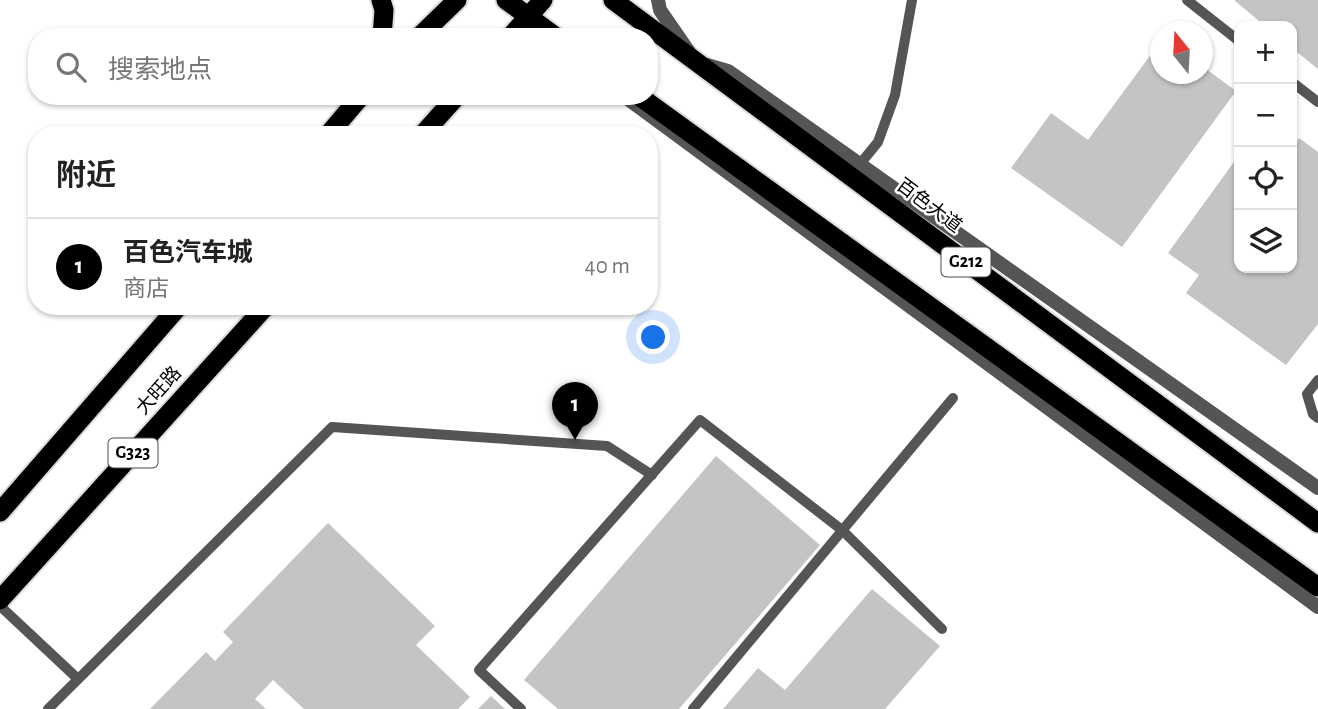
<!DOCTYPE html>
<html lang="zh">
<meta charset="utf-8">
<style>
:root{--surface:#fff;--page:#f2f2f2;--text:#222;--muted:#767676;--line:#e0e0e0;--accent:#000}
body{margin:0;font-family:"Alegreya Sans","Noto Sans SC",sans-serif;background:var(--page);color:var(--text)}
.controls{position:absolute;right:21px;top:21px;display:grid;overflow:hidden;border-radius:14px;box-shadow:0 2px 5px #0004}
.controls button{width:63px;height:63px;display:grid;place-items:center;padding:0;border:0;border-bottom:2px solid var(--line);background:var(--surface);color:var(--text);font:35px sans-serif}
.compass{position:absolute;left:1150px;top:21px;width:63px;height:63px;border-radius:50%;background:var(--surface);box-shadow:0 2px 5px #0004;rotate:342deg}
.you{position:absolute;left:654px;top:338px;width:24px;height:24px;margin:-18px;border:5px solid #fff;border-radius:50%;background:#1a73e8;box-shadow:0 0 0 10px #1a73e833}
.badge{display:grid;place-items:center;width:46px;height:46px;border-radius:50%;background:var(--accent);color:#fff;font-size:23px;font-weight:700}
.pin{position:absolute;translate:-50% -58px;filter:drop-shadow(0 2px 4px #0008)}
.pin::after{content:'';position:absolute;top:37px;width:24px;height:21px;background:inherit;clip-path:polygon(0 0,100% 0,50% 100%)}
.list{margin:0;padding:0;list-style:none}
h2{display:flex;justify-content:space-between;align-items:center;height:91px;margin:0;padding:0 28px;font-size:30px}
h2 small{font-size:23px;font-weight:400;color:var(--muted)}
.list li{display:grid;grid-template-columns:46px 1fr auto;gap:21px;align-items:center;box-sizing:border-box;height:98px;padding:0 28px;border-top:2px solid var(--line)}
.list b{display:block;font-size:26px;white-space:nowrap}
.list p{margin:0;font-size:23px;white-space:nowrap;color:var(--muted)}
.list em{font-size:23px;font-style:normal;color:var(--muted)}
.icon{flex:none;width:38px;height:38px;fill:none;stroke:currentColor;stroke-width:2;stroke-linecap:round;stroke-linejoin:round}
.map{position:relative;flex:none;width:1318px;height:709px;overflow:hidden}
.search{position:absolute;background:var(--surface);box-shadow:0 2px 5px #0004;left:28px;top:28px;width:630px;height:77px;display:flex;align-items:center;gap:18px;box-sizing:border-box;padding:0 24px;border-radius:28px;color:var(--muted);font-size:26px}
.panel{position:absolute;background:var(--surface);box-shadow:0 2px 5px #0004;left:28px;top:126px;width:630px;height:189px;border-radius:28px}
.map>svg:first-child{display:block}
.building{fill:#c4c4c4}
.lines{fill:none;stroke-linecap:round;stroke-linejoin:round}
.trunk-casing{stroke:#dbdbdb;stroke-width:23}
.service{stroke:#555;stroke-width:10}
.tertiary{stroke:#555;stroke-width:14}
.trunk{stroke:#000;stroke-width:19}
.labels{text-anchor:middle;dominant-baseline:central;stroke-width:5;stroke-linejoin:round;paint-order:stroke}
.shield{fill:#fff;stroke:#4c4c4c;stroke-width:2}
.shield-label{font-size:18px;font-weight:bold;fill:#000}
.street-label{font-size:19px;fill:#000;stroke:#fff}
</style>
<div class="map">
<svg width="1318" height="709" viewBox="0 0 1318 709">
<rect width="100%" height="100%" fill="#fff"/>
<g class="building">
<polygon points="1234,0 1318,0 1318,69 1292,48 1292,26 1265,26"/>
<polygon points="1160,42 1160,74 1202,74 1202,66 1236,91 1122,247 1011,168 1051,113 1088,140"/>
<polygon points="1299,138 1318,152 1318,324 1286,365 1186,293 1199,275 1168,253 1239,155 1239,268 1292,268 1292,148"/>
<polygon points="716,456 820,545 679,709 558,709 524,680"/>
<polygon points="328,523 435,626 416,645 470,697 458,709 304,709 273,680 255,699 266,709 150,709 206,652 215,661 233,642 223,632"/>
<polygon points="872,589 940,646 885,709 723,709 758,668 785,690"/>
<polygon points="491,696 505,709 478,709"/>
</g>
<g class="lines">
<defs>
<g id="trunk">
<polyline points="381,0 384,10 382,37"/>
<polyline points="506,0 556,37"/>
<polyline points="613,0 1318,523"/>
<polyline points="419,37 457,0"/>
<polyline points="510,37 543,0"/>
<polyline points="639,96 1318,587"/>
<polyline points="328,135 361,96"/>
<polyline points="422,135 457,96"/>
<polyline points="0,512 179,306"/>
<polyline points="0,600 266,306"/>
</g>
</defs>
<use href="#trunk" class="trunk-casing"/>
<g class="service">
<polyline points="1187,0 1239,41"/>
<polyline points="1292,82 1318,102"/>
<polyline points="860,164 878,142 895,95 912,0"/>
<polyline points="1318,380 1307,394 1313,414 1318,418"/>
<polyline points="0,606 78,679"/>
<polyline points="48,709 332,427 607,446 652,475"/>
<polyline points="521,709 479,670 700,420 842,530 942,629"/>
<polyline points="693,709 953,398"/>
</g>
<g class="tertiary">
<polyline points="658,0 660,10 689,52"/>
<polyline points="707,65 728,71 1318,488"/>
<polyline points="624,96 1318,607"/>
</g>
<use href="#trunk" class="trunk"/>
</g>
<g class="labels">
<g class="shield">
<rect x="941.5" y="247.5" width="49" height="29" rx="5"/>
<rect x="108.5" y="438.5" width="49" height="29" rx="5"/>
</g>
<g class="shield-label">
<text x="966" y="262">G212</text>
<text x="133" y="453">G323</text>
</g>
<g class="street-label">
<text transform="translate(929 206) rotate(37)">百色大道</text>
<text transform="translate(159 391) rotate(-48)">大旺路</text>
</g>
</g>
</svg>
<div class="controls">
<button>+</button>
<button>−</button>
<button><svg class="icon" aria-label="locate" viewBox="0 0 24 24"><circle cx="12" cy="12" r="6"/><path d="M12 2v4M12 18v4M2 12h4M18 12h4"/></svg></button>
<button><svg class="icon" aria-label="layers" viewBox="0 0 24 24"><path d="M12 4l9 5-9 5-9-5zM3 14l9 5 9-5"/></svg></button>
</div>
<svg class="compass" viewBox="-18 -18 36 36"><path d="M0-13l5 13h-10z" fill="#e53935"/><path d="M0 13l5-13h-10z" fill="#767676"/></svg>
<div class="you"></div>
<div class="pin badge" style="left:575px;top:440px">1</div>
<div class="search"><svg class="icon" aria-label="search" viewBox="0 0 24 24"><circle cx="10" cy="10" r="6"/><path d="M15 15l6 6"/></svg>搜索地点</div>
<section class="panel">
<h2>附近<small></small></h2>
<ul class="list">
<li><span class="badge">1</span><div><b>百色汽车城</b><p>商店</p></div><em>40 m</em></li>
</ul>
</section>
</div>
